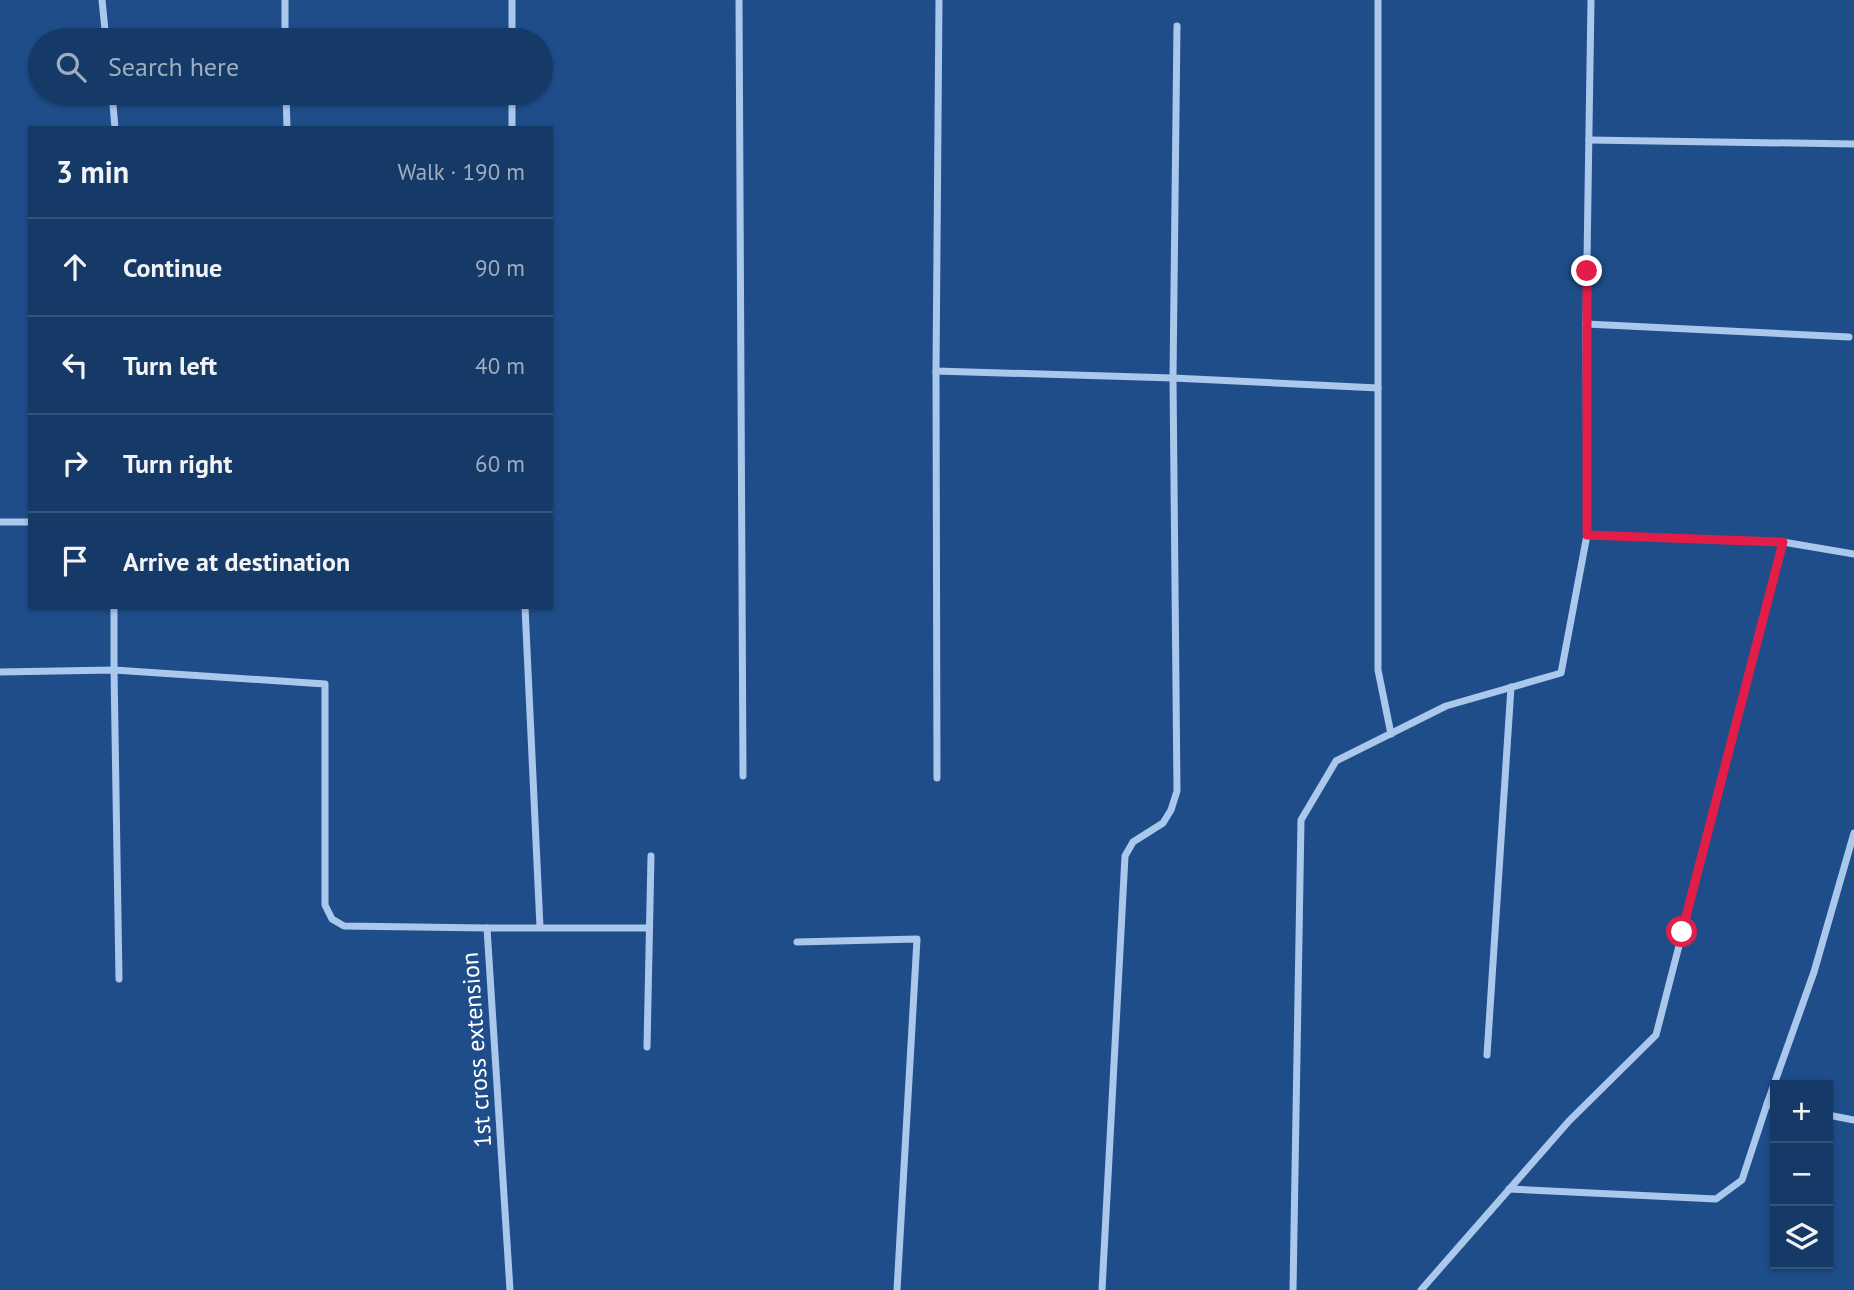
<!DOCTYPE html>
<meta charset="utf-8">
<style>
:root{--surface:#163a68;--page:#1f416e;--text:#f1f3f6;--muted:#9eadc0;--line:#35547c}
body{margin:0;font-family:"PT Sans",sans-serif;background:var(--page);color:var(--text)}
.controls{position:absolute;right:21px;bottom:21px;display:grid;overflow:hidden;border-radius:0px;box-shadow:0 2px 5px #0004}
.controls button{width:63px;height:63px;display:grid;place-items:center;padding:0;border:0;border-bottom:2px solid var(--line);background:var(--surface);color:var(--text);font:35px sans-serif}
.stop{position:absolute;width:21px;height:21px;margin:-16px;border:5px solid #e11d48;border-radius:50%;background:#fff}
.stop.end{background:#e11d48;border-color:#fff;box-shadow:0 2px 7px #0008}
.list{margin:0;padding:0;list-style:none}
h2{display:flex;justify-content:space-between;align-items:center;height:91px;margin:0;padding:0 28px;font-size:30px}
h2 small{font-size:23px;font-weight:400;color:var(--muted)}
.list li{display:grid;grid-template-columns:46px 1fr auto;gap:21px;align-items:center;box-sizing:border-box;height:98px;padding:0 28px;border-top:2px solid var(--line)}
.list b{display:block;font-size:26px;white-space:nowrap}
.list em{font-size:23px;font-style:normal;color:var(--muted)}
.icon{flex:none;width:38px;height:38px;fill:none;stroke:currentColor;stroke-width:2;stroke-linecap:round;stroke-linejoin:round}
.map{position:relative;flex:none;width:1854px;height:1290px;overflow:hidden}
.search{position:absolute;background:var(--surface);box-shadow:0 2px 5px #0004;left:28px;top:28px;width:525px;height:77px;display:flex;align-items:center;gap:18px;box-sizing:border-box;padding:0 24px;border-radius:38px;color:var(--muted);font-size:26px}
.panel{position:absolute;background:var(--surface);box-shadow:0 2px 5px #0004;left:28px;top:126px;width:525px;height:483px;border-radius:0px}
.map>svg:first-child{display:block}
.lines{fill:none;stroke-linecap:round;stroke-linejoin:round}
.street{stroke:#aac7ec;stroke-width:7}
.route{stroke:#e11d48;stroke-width:9}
.labels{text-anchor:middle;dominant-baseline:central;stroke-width:7;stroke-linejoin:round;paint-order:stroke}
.street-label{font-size:24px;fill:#fff;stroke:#1e4d8a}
</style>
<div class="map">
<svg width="1854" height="1290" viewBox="0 0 1854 1290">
<rect width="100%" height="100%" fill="#1e4d8a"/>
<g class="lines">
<g class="street">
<polyline points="102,0 106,40"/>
<polyline points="285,0 285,40"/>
<polyline points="512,0 512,40"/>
<polyline points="739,0 743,776"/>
<polyline points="1378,0 1378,670 1391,734"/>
<polyline points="1177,26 1173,378 1378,388"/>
<polyline points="112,93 115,128"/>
<polyline points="286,93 287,128"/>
<polyline points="512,93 512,128"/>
<polyline points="1589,140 1854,144"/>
<polyline points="1586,324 1849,337"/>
<polyline points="936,371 1173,378 1177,791 1171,810 1163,823 1133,842 1125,856 1102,1290"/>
<polyline points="0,522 30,522"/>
<polyline points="1783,542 1854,554"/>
<polyline points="114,607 114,670 325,684 325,905 332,919 344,926 487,928"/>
<polyline points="525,607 540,927"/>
<polyline points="0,672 114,670 119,979"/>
<polyline points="937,778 936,371 939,0"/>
<polyline points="797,942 917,939 897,1290"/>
<polyline points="647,1047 651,856"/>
<polyline points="1487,1055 1511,687"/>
<polyline points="1767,1104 1814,972 1854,833"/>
<polyline points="1828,1115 1854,1120"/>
<polyline points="1509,1189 1716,1199 1742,1180 1767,1104 1775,1106"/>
<polyline points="510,1290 487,928 648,928"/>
<polyline points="1293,1290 1301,820 1336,761 1446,706 1561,673 1587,535 1586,324 1591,0"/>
<polyline points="1421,1290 1569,1121 1656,1035 1783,542 1587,535"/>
</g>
</g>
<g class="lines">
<polyline class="route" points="1587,271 1587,535 1783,542 1682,932"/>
</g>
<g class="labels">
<g class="street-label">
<text transform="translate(476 1050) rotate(-94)">1st cross extension</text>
</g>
</g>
</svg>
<div class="controls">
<button>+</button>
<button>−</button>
<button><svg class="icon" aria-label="layers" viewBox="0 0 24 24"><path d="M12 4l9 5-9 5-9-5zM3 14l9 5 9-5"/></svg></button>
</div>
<div class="stop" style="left:1682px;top:932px"></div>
<div class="stop end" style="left:1587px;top:271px"></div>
<div class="search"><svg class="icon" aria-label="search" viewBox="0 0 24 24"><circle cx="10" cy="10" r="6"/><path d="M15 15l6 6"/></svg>Search here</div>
<section class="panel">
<h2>3 min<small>Walk · 190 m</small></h2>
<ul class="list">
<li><svg class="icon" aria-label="ahead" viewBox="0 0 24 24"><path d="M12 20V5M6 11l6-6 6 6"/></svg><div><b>Continue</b></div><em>90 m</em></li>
<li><svg class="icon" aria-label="left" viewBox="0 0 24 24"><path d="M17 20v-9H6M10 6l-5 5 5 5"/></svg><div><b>Turn left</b></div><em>40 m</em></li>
<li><svg class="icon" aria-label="right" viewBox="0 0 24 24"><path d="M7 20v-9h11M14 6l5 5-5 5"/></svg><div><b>Turn right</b></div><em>60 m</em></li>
<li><svg class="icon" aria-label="arrive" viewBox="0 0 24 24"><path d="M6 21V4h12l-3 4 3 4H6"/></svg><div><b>Arrive at destination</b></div></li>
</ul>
</section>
</div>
